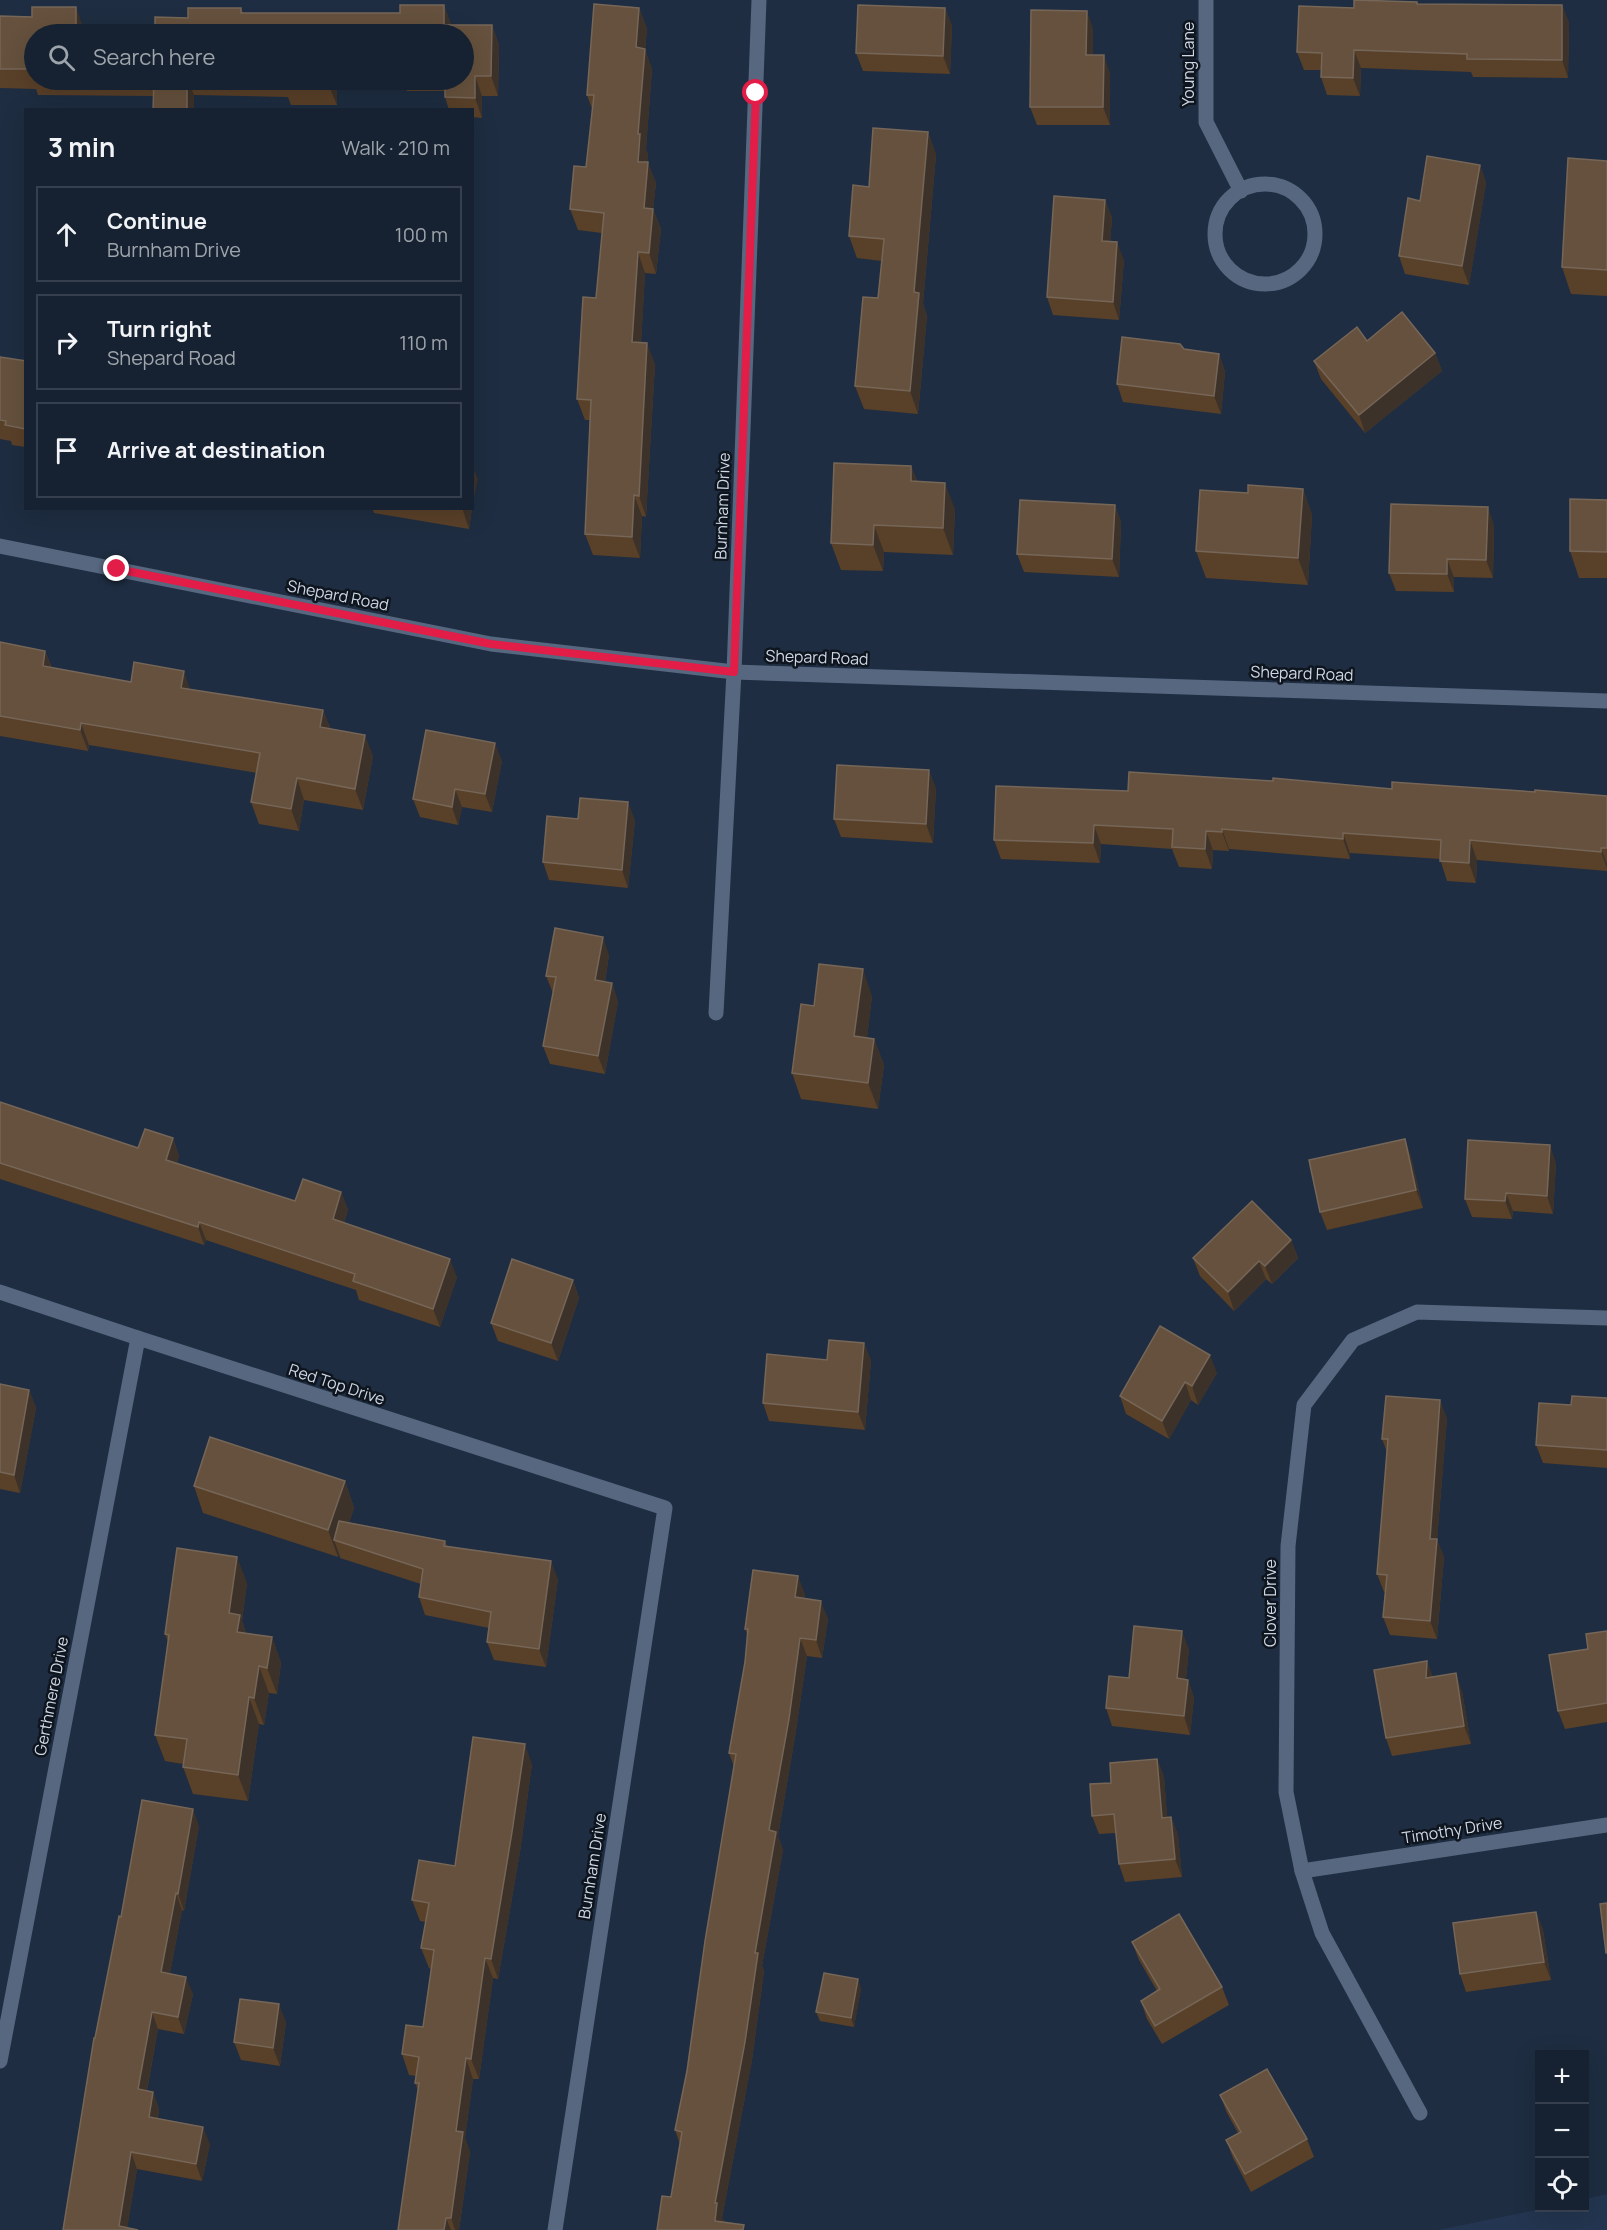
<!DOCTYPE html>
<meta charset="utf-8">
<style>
:root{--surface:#162231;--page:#232f3d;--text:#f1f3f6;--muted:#9ea4ab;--line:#353f4d}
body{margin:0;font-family:Manrope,sans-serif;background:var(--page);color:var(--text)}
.controls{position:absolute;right:18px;bottom:18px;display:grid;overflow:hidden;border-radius:0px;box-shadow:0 6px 24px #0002}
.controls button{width:54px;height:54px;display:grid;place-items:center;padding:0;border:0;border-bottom:2px solid var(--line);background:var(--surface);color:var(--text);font:30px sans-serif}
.stop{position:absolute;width:18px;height:18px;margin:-14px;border:4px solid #e11d48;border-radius:50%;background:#fff}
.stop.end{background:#e11d48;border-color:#fff;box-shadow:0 2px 6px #0008}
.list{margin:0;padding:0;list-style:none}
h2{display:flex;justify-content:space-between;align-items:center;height:78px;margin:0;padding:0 24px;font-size:26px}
h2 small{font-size:20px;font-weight:400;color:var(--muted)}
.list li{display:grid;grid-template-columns:39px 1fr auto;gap:18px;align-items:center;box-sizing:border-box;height:96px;margin:0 12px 12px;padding:0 12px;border:2px solid var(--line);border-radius:0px}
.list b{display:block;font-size:22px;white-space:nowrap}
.list p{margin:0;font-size:20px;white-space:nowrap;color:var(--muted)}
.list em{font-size:20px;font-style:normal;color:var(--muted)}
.icon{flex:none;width:33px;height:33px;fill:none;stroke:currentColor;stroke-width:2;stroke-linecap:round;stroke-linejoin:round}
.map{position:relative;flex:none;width:1607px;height:2230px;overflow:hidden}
.search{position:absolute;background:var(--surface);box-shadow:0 6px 24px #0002;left:24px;top:24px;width:450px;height:66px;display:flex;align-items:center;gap:15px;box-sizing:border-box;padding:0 21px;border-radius:33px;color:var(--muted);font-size:22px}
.panel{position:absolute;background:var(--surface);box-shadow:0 6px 24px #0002;left:24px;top:108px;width:450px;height:402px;border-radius:0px}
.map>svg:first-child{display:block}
.built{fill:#233550}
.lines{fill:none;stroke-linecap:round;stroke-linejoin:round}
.minor{stroke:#56677f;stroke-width:15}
.wall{fill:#594029;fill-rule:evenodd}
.shaded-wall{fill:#3c322a}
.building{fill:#65513d;stroke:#766658;stroke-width:1.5}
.route{stroke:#e11d48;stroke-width:8}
.labels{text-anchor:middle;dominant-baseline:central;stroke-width:5;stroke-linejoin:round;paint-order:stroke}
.street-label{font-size:16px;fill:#ced7e5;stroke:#0e151e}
</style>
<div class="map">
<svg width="1607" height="2230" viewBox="0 0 1607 2230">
<rect width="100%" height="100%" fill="#1e2d41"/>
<polygon class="built" points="1607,2194 1607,2230 1438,2230 1545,2208 1584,2208 1585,2199"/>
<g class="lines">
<g class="minor">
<polyline points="1206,0 1206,122 1241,191"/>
<circle cx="1265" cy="234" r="50"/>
<polyline points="0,546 491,644 734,672 1607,701"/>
<polyline points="716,1013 734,672 759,0"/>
<polyline points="0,1292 138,1338 665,1508 555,2230"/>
<polyline points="1302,1871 1607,1825"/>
<polyline points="0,2061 138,1338"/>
<polyline points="1420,2113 1322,1933 1302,1871 1286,1792 1288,1546 1304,1405 1353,1340 1417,1312 1607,1318"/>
</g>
</g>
<g class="wall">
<polygon points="1417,2 1418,4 1562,5 1569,23 1568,78 1473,77 1471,72 1361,68 1360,96 1327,95 1321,77 1321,70 1304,70 1297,52 1354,8"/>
<path d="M444 5 451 25H492L499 45 498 96H482V118L472 117V110H449L445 97V91H407L406 87 337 86V105H291L288 97 194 95V110H153L154 96 38 95 36 89 0 88V16L83 26H155L188 18 241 8 243 13H400ZM34 34H464V80H34Z"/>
<polygon points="639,8 647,29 645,50 652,69 646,149 648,155 647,162 656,183 653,209 661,229 656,274 645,273 641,343 655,364 646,517 642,516 640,558 593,555 585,534 591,420 585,420 577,399 596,298 602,233 578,230 570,209 586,167 592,109 587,95"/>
<polygon points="945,8 952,26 950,74 863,71 856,53"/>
<polygon points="1093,29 1093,55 1110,73 1110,125 1037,125 1030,107"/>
<polygon points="928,132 936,155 923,304 927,316 918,414 864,409 855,386 878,298 882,261 857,258 849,236 869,187"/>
<polygon points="1607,161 1607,296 1571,294 1562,267"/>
<polygon points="1480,165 1486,183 1469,285 1405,274 1399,256 1420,201"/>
<polygon points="1105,200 1112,218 1110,242 1124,260 1119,320 1053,315 1047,297"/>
<polygon points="1367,341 1435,353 1442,371 1365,433 1321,379 1314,361"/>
<polygon points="1184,349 1219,354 1225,372 1221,414 1123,402 1117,384"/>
<polygon points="0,357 26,361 26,447 12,445 11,441 0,439"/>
<polygon points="911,466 917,481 955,509 953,555 884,552 883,571 841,570 831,543"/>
<polygon points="1303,489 1312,515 1308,585 1206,578 1196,551 1248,493"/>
<polygon points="1607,500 1607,578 1579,578 1570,551"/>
<polygon points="1115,505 1121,523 1119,577 1024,572 1017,554"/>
<polygon points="372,508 472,508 469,529 374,513"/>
<polygon points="1494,525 1493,578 1454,577 1454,592 1396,591 1389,573"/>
<polygon points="0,642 45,651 52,668 131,682 191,690 323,710 330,728 373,756 363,810 304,800 299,831 259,824 251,802 257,773 89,745 88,751 0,736"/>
<polygon points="502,761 492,812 462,807 458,825 420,817 413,799"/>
<polygon points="936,788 933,843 841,837 834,819"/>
<polygon points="1392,789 1607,796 1607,871 1477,860 1476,883 1447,881 1440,859 1350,853 1350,859 1229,849 1229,851 1213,850 1212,869 1179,867 1172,849 1101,844 1100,863 1001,859 994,840 1128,791"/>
<polygon points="578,819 635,820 628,888 549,880 543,862"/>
<polygon points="609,955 605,982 612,983 618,1002 605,1074 550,1064 543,1046 553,993 546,976"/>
<polygon points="872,996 867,1038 874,1039 884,1065 878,1109 801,1099 792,1073 814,1006"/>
<polygon points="0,1102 138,1148 173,1138 179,1156 177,1163 295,1201 341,1192 348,1210 344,1223 457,1277 440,1327 359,1300 356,1290 206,1240 204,1245 0,1179"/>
<polygon points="1405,1139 1411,1157 1423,1208 1327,1230 1320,1212"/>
<polygon points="1556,1163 1553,1214 1513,1211 1512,1219 1472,1217 1465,1199"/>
<polygon points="1291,1240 1298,1258 1272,1284 1266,1279 1234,1311 1200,1276 1193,1258"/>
<polygon points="573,1280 579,1298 558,1361 498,1341 491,1323"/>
<polygon points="864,1343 871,1361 865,1430 769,1421 763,1403 827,1360"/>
<polygon points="1217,1373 1198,1405 1191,1400 1169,1439 1126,1414 1120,1396"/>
<polygon points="0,1384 29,1390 36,1408 20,1493 0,1489"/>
<polygon points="1607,1398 1607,1468 1543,1463 1536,1445 1571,1405"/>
<polygon points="1447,1418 1437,1540 1444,1557 1437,1639 1390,1635 1383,1617 1385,1592 1384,1592 1377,1574 1387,1452 1382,1439"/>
<polygon points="345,1481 354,1508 349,1523 445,1541 447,1546 558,1579 546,1667 494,1660 487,1642 489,1628 425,1615 419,1597 421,1584 340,1558 339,1553 338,1557 203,1513 194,1486"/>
<polygon points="247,1583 242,1621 246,1633 272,1637 281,1663 277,1694 269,1693 264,1725 259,1724 248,1801 193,1794 183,1767 183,1764 165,1761 155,1735 168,1642 165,1634"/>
<polygon points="805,1594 804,1598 828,1619 822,1658 807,1656 795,1737 778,1836 783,1850 762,1966 764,1971 752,2060 722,2218 724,2221 657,2230 671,2197 680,2144 675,2130 687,2071 734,1767 729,1753 745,1662 748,1636 745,1629"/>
<polygon points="1607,1631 1607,1722 1565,1729 1558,1711 1588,1649"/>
<polygon points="1189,1649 1186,1679 1188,1680 1194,1698 1190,1735 1112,1726 1106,1708 1129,1678"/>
<polygon points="1433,1677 1462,1691 1471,1744 1392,1756 1386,1738"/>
<polygon points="1157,1759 1164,1777 1167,1817 1171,1817 1178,1835 1182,1877 1125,1882 1119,1864 1116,1833 1099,1834 1092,1816 1111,1783"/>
<polygon points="532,1764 520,1852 498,1979 493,1978 479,2079 473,2079 465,2138 470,2152 459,2230 398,2230 418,2090 415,2083 416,2076 409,2075 402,2054 423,2027 431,1969 429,1968 421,1948 426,1922 420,1921 412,1900 455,1866"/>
<polygon points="199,1826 184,1911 182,1910 170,1973 193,1994 184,2034 158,2029 147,2091 153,2092 159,2109 158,2118 210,2144 202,2181 137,2169 127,2228 63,2230 121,1917"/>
<polygon points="1536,1912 1543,1930 1551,1980 1466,1992 1460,1974"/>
<polygon points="1132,1942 1222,1987 1229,2005 1162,2044 1147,2019 1141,2001 1157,1991 1139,1960"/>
<polygon points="861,1988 854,2027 820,2021 816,2012"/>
<polygon points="286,2022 280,2066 241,2060 234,2042"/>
<polygon points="1220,2095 1307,2139 1314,2157 1251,2192 1233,2158 1226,2140 1238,2133 1227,2113"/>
</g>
<g class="shaded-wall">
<polygon points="444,5 451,25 444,25"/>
<polygon points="1562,5 1569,23 1568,78 1562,60"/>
<polygon points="76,7 83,27 76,26"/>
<polygon points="639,8 647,29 645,50 652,69 646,149 648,155 646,182 638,162 636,47"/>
<polygon points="945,8 952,26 950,74 943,56"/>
<polygon points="1087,11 1093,29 1093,74 1086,55"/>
<polygon points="492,25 499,45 498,96 491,76"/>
<polygon points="1354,50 1361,68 1360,96 1353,78"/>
<polygon points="1104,55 1110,73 1110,125 1103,107"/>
<polygon points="475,76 482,96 482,118 475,98"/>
<polygon points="187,80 188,80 194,95 194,110 187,110"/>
<polygon points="329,80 334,80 337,86 337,105 329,86"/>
<polygon points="928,132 936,155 923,304 927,316 918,414 910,391 914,292"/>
<polygon points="648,162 656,183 651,229 644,208"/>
<polygon points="1480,165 1486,183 1469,285 1462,266"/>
<polygon points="1105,200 1112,218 1109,259 1102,241"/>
<polygon points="653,209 661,229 656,274 649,253"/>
<polygon points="1117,242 1124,260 1119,320 1113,302"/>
<polygon points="638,252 645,273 640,363 632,342"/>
<polygon points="647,343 655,364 646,517 639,496"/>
<polygon points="1435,353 1442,371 1365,433 1359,415"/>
<polygon points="1219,354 1225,372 1221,414 1214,396"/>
<polygon points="472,465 478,479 472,508"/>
<polygon points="911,466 921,493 911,481"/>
<polygon points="945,483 955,509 953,555 943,528"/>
<polygon points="1303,489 1312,515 1308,585 1298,558"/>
<polygon points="634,495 642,516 640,558 632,537"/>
<polygon points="1115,505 1121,523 1119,577 1112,559"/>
<polygon points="1488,507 1494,525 1493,578 1486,560"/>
<polygon points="462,508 472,508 469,529"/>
<polygon points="874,525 884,552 883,571 873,545"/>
<polygon points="1447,559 1454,577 1454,592 1447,574"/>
<polygon points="45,651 53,672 43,666"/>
<polygon points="184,671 191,692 181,688"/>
<polygon points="323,710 331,732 320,727"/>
<polygon points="81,723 89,745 88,751 80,730"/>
<polygon points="365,735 373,756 363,810 355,789"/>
<polygon points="495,743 502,761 492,812 485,794"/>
<polygon points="929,770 936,788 933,843 926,824"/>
<polygon points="297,778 304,800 299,831 291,809"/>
<polygon points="455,789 462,807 458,825 452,807"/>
<polygon points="628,802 635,820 628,888 622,870"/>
<polygon points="1094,825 1101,844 1100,863 1093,843"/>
<polygon points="1222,829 1229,849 1229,851 1222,832"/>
<polygon points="1206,831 1213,850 1212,869 1205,849"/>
<polygon points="1343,833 1350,853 1350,859 1343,839"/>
<polygon points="1470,840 1477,860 1476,883 1469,863"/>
<polygon points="1601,848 1607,864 1607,868 1601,852"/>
<polygon points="603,937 609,955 602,999 595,980"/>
<polygon points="863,969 872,996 864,1062 854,1036"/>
<polygon points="612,983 618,1002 605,1074 598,1056"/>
<polygon points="874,1039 884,1065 878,1109 868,1083"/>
<polygon points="173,1138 179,1156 172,1178 166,1160"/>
<polygon points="1405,1139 1411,1157 1423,1208 1416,1190"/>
<polygon points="1550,1145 1556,1163 1553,1214 1547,1196"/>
<polygon points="341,1192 348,1210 339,1237 333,1219"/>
<polygon points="1506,1193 1513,1211 1512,1219 1505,1201"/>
<polygon points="199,1222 206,1240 204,1245 198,1227"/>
<polygon points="1291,1240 1298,1258 1272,1284 1265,1266"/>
<polygon points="450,1259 457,1277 440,1327 433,1309"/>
<polygon points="1259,1261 1266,1279 1234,1311 1228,1292"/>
<polygon points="573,1280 579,1298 558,1361 551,1343"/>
<polygon points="864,1343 871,1361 865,1430 858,1412"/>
<polygon points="1210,1355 1217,1373 1198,1405 1192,1386"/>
<polygon points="1185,1382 1191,1400 1169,1439 1162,1421"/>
<polygon points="29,1390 36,1408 20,1493 14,1475"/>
<polygon points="1440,1400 1447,1418 1437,1540 1444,1557 1437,1639 1430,1621 1430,1539"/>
<polygon points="345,1481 354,1508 343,1542 334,1540 339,1553 338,1557 328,1530"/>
<polygon points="237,1557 247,1583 242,1621 249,1642 247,1659 229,1613"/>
<polygon points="551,1561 558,1579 546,1667 539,1649"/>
<polygon points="798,1576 805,1594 802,1615 795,1597"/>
<polygon points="821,1601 828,1619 822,1658 816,1640"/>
<polygon points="1182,1631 1189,1649 1184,1696 1177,1678"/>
<polygon points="272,1637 281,1663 277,1694 267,1668"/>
<polygon points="800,1638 807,1656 795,1737 778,1836 783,1850 762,1966 764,1971 752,2060 722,2218 724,2221 722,2230 715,2221 715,2203 755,1953 769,1830"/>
<polygon points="1427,1661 1434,1679 1426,1678"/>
<polygon points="259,1666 269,1693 264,1725 254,1698"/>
<polygon points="1456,1673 1462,1691 1471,1744 1464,1726"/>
<polygon points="1188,1680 1194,1698 1190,1735 1184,1716"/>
<polygon points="249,1697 259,1724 248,1801 238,1775"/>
<polygon points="525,1744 532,1764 520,1852 498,1979 491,1959"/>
<polygon points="1157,1759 1164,1777 1169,1836 1162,1818"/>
<polygon points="193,1809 199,1826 184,1911 178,1894"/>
<polygon points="1171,1817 1178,1835 1182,1877 1175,1859"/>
<polygon points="176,1893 182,1910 167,1989 161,1972"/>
<polygon points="1536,1912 1543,1930 1551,1980 1544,1962"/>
<polygon points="485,1958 493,1978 479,2079 471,2059"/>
<polygon points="186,1977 193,1994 184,2034 178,2017"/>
<polygon points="858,1979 861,1988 854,2027 851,2018"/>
<polygon points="279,2004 286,2022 280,2066 273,2048"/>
<polygon points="152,2012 158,2029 144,2106 138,2089"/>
<polygon points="466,2058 473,2079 465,2138 470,2152 459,2230 455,2230 451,2218 456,2131"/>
<polygon points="153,2092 159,2109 155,2134 149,2117"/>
<polygon points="203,2127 210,2144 202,2181 196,2164"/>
<polygon points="131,2152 137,2169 127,2230 119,2226"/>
<polygon points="446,2218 451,2230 444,2230"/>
</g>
<g class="building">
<polygon points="1354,0 1417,2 1417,4 1562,5 1562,60 1467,59 1467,54 1354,50 1353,78 1321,77 1322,53 1297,52 1299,6 1354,8"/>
<polygon points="594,4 639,8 636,47 645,49 638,134 640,134 638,162 648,162 644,208 653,209 649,253 638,252 632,342 647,343 639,496 634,495 632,537 585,534 591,400 577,399 583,297 596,298 604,213 570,209 574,166 586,167 594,95 587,95"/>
<polygon points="400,5 444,5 444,25 492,25 491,76 475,76 475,98 445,97 445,80 464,80 464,34 34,34 34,75 31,75 31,69 0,69 0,16 32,17 32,7 76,7 76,26 155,26 155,17 188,18 188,8 241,8 241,13 400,13"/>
<polygon points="858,5 945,8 943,56 856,53"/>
<polygon points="1031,10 1087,11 1086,55 1104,55 1103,107 1030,107"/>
<polygon points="154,80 187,80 187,110 153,110"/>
<polygon points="284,80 329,80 329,86 284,85"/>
<polygon points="873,128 928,132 914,292 919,293 910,391 855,386 863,297 878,298 884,239 849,236 853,185 869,187"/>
<polygon points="1427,156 1480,165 1462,266 1399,256 1408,198 1420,201"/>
<polygon points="1568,158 1607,161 1607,270 1562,267"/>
<polygon points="1054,196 1105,200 1102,241 1117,242 1113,302 1047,297"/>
<polygon points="1402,312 1435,353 1359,415 1314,361 1357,327 1367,341"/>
<polygon points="1122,337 1180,344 1184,349 1219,354 1214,396 1117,384"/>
<polygon points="0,357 26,361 26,429 5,425 6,421 0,420"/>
<polygon points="834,463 911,466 911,481 945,483 943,528 874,525 873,545 831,543"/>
<polygon points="1248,485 1303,489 1298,558 1196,551 1200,490 1248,493"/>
<polygon points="1570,499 1607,500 1607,552 1570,551"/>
<polygon points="1020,500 1115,505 1112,559 1017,554"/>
<polygon points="1391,504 1488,507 1486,560 1447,559 1447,574 1389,573"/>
<polygon points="0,642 45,651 43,666 131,682 134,662 184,671 181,688 323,710 320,727 365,735 355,789 297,778 291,809 251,802 260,753 81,723 80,730 0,716"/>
<polygon points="426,730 495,743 485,794 455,789 452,807 413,799"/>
<polygon points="837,765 929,770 926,824 834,819"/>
<polygon points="1129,772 1273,781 1273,778 1392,789 1392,782 1535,792 1535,790 1607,796 1607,848 1601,848 1601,852 1470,840 1469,863 1440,861 1441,840 1343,833 1343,839 1222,829 1222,832 1206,831 1205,849 1172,847 1173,829 1094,825 1093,843 994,840 996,786 1128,791"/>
<polygon points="580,798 628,802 622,870 543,862 547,816 578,819"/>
<polygon points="555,928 603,937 595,980 612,983 598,1056 543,1046 556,977 546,976"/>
<polygon points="819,964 863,969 854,1036 874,1039 868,1083 792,1073 801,1004 814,1006"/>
<polygon points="0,1102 138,1148 145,1129 173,1138 166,1160 295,1201 303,1179 341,1192 333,1219 450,1259 433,1309 353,1281 355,1274 199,1222 198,1227 0,1163"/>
<polygon points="1405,1139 1416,1190 1320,1212 1309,1160"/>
<polygon points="1468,1140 1550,1145 1547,1196 1506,1193 1505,1201 1465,1199"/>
<polygon points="1252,1201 1291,1240 1265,1266 1259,1261 1228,1292 1193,1258"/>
<polygon points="512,1259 573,1280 551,1343 491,1323"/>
<polygon points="1160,1326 1210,1355 1192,1386 1185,1382 1162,1421 1120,1396"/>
<polygon points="829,1340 864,1343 858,1412 763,1403 767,1354 827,1360"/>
<polygon points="0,1384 29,1390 14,1475 0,1472"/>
<polygon points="1386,1396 1440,1400 1430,1539 1437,1539 1430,1621 1383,1617 1387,1575 1377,1574 1388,1439 1382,1439"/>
<polygon points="1572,1396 1607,1398 1607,1450 1536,1445 1539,1403 1571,1405"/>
<polygon points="210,1437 345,1481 328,1530 194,1486"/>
<polygon points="339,1521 445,1541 444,1546 551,1561 539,1649 487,1642 491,1612 419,1597 423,1569 334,1540"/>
<polygon points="177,1548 237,1557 229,1613 240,1615 237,1632 272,1637 267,1668 259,1666 254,1698 249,1697 238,1775 183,1767 187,1739 155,1735 169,1635 165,1634"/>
<polygon points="753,1570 798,1576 795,1597 821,1601 816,1640 800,1638 789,1719 769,1830 776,1832 755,1953 758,1953 745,2042 715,2203 717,2203 715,2221 744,2225 743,2230 657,2230 662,2196 671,2197 682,2132 675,2130 687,2071 705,1941 736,1754 729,1753 745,1662 748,1629 745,1629"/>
<polygon points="1134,1626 1182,1631 1177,1678 1188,1680 1184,1716 1106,1708 1109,1676 1129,1678"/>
<polygon points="1607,1631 1607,1703 1558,1711 1549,1655 1588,1649 1586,1634"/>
<polygon points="1427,1661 1426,1678 1456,1673 1464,1726 1386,1738 1374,1670"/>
<polygon points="473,1737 525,1744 512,1832 491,1959 485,1958 471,2059 466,2058 456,2131 463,2132 451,2218 446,2218 444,2230 398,2230 419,2083 415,2083 419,2057 402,2054 406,2025 423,2027 434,1950 421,1948 429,1903 412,1900 419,1860 455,1866"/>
<polygon points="1157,1759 1162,1818 1171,1817 1175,1859 1119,1864 1114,1814 1092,1816 1090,1784 1111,1783 1110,1763"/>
<polygon points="142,1800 193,1809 178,1894 176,1893 161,1972 186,1977 178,2017 152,2012 138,2089 153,2092 149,2117 203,2127 196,2164 131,2152 119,2226 138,2230 63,2230 94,2038 95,2038 119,1916 121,1917"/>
<polygon points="1607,1903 1607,1953 1606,1953 1600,1904"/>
<polygon points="1536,1912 1544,1962 1460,1974 1453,1923"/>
<polygon points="1179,1914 1222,1987 1155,2026 1141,2001 1160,1989 1132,1942"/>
<polygon points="824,1973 858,1979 851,2018 816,2012"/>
<polygon points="240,1999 279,2004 273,2048 234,2042"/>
<polygon points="1267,2069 1307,2139 1245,2174 1226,2140 1241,2132 1220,2095"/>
</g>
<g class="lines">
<polyline class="route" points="117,569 491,644 734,672 756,93"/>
</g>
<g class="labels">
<g class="street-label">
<text transform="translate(1188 64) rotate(-90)">Young Lane</text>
<text transform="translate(722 506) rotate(-88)">Burnham Drive</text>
<text transform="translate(338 595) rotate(11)">Shepard Road</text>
<text transform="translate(817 657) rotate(2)">Shepard Road</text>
<text transform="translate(1302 673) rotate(2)">Shepard Road</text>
<text transform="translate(337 1384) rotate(18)">Red Top Drive</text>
<text transform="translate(1270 1603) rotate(-90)">Clover Drive</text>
<text transform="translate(51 1696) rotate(-79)">Gerthmere Drive</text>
<text transform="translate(1452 1830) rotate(-9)">Timothy Drive</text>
<text transform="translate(592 1866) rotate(-81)">Burnham Drive</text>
</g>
</g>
</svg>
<div class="controls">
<button>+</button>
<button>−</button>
<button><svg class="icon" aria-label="locate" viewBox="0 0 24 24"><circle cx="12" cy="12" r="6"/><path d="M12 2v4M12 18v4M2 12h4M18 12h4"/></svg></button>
</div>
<div class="stop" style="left:756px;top:93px"></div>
<div class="stop end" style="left:117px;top:569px"></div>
<div class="search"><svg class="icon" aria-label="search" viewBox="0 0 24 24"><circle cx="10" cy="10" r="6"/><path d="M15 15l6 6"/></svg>Search here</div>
<section class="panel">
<h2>3 min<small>Walk · 210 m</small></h2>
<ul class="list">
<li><svg class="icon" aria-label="ahead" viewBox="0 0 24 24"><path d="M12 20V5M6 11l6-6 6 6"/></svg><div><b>Continue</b><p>Burnham Drive</p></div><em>100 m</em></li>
<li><svg class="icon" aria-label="right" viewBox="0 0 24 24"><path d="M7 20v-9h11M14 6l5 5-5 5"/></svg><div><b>Turn right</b><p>Shepard Road</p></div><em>110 m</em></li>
<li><svg class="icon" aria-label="arrive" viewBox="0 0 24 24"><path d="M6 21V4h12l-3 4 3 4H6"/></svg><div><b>Arrive at destination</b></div></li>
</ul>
</section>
</div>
